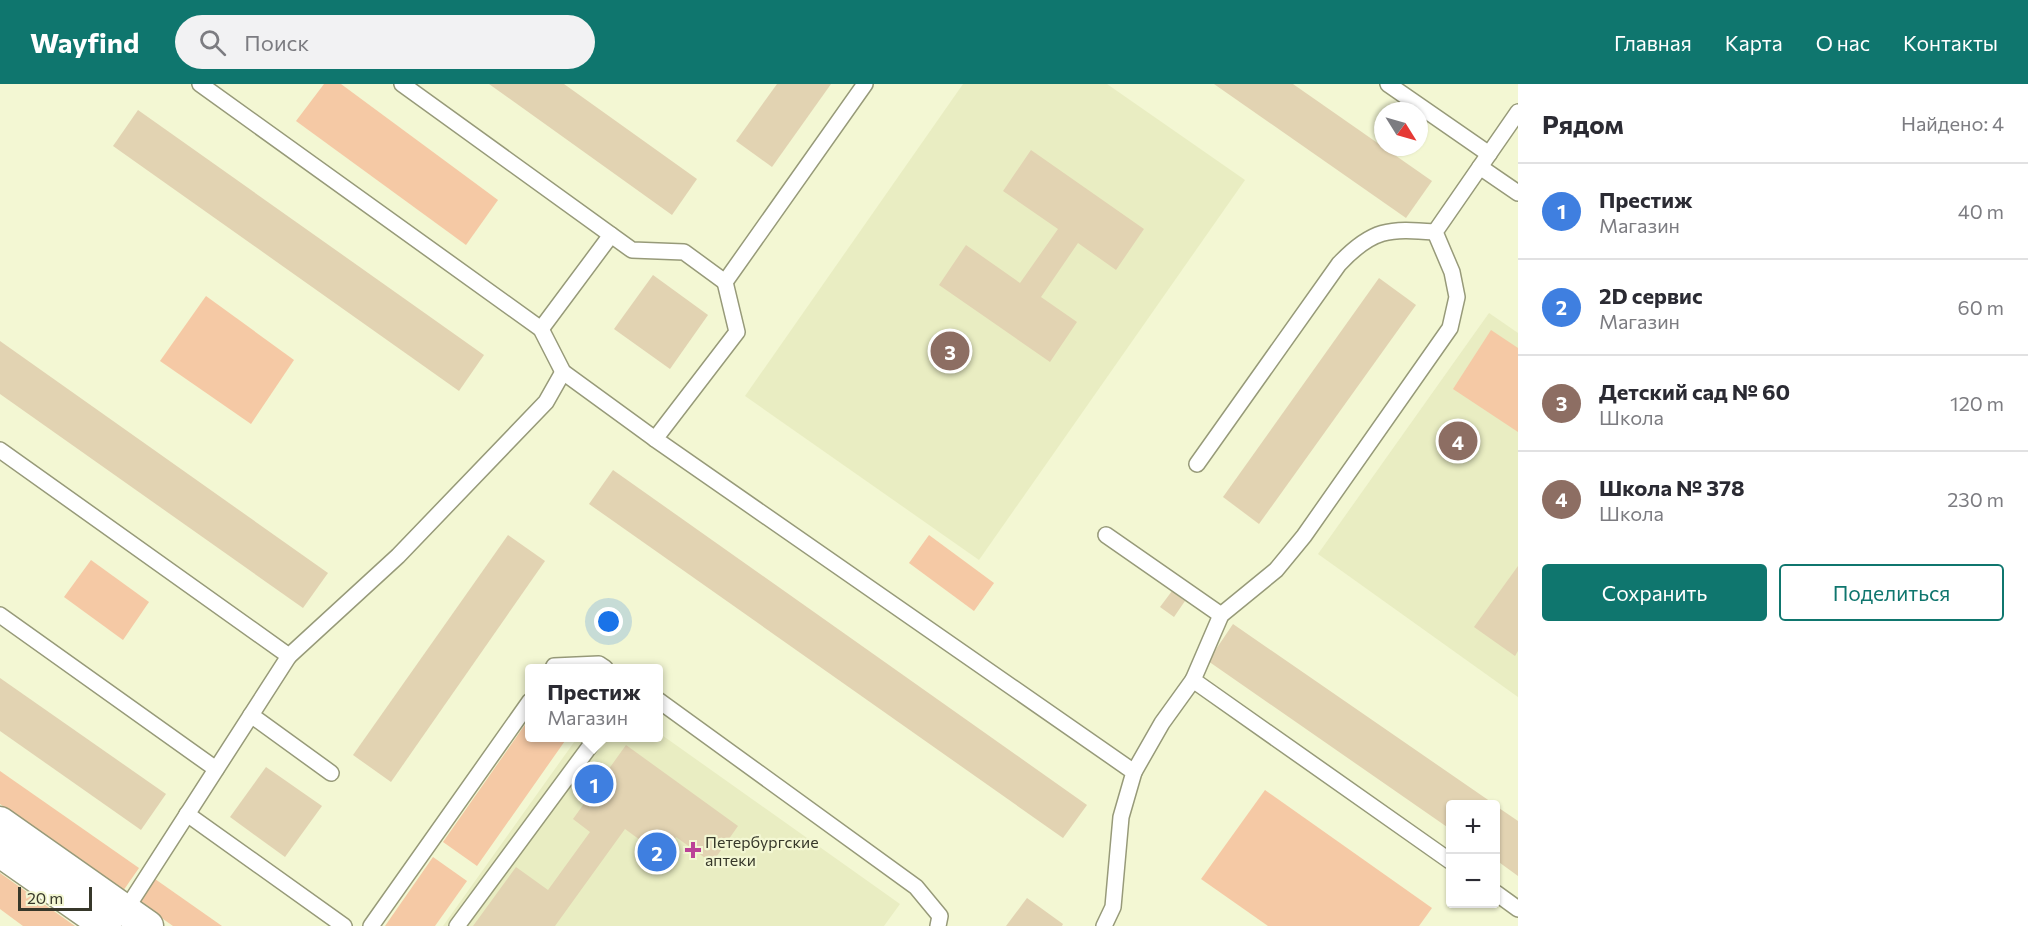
<!DOCTYPE html>
<html lang="ru">
<meta charset="utf-8">
<style>
:root{--surface:#fff;--page:#f2f2f3;--text:#2b2b33;--muted:#7c7c81;--line:#e1e1e2;--accent:#0f766e}
body{margin:0;font-family:Commissioner,sans-serif;background:var(--page);color:var(--text)}
.controls{position:absolute;right:18px;bottom:18px;display:grid;overflow:hidden;border-radius:6px;box-shadow:0 2px 4px #0004}
.controls button{width:54px;height:54px;display:grid;place-items:center;padding:0;border:0;border-bottom:2px solid var(--line);background:var(--surface);color:var(--text);font:30px sans-serif}
.compass{position:absolute;left:1374px;top:18px;width:54px;height:54px;border-radius:50%;background:var(--surface);box-shadow:0 2px 4px #0004;rotate:127deg}
.scale{position:absolute;left:18px;bottom:15px;width:74px;box-sizing:border-box;padding-left:6px;border:3px solid #37382a;border-top:0;font-size:16px;line-height:21px;white-space:nowrap;color:#37382a;-webkit-text-stroke:4px #f3f7d3;paint-order:stroke}
.you{position:absolute;left:609px;top:538px;width:21px;height:21px;margin:-15px;border:4px solid #fff;border-radius:50%;background:#1a73e8;box-shadow:0 0 0 9px #1a73e833}
.badge{display:grid;place-items:center;width:39px;height:39px;border-radius:50%;background:var(--accent);color:#fff;font-size:20px;font-weight:700}
.pin{position:absolute;translate:-50% -50%;border:3px solid #fff;box-shadow:0 2px 6px #0006}
.popup{position:absolute;left:525px;top:580px;width:138px;height:78px;box-sizing:border-box;display:grid;place-content:center;border-radius:6px;background:var(--surface);filter:drop-shadow(0 2px 4px #0005);font-size:20px;white-space:nowrap;color:var(--muted)}
.popup b{font-size:22px;color:var(--text)}
.popup::after{content:'';position:absolute;left:50%;top:100%;margin-left:-12px;border:12px solid transparent;border-top-color:var(--surface)}
.list{margin:0;padding:0;list-style:none}
h2{display:flex;justify-content:space-between;align-items:center;height:78px;margin:0;padding:0 24px;font-size:26px}
h2 small{font-size:20px;font-weight:400;color:var(--muted)}
.list li{display:grid;grid-template-columns:39px 1fr auto;gap:18px;align-items:center;box-sizing:border-box;height:96px;padding:0 24px;border-top:2px solid var(--line)}
.list b{display:block;font-size:22px;white-space:nowrap}
.list p{margin:0;font-size:20px;white-space:nowrap;color:var(--muted)}
.list em{font-size:20px;font-style:normal;color:var(--muted)}
.actions{display:flex;gap:12px;padding:18px 24px}
.actions a{flex:1;padding:14px 0;border:2px solid var(--accent);border-radius:6px;text-align:center;font-size:21px;color:var(--accent)}
.actions .main{background:var(--accent);color:#fff}
.icon{flex:none;width:33px;height:33px;fill:none;stroke:currentColor;stroke-width:2;stroke-linecap:round;stroke-linejoin:round}
.map{position:relative;flex:none;width:1518px;height:842px;overflow:hidden}
header{display:flex;align-items:center;gap:36px;box-sizing:border-box;height:84px;padding:0 30px;background:var(--accent);color:#fff}
header strong{font-size:28px}
nav{display:flex;gap:33px;margin-inline-start:auto;font-size:21px}
.search{width:420px;height:54px;background:var(--page);display:flex;align-items:center;gap:15px;box-sizing:border-box;padding:0 21px;border-radius:33px;color:var(--muted);font-size:22px}
main{display:flex}
aside{flex:1;background:var(--surface)}
.map>svg:first-child{display:block}
.built{fill:#e9edc2}
.green{fill:#f5c9a5}
.building{fill:#e2d3b2}
.lines{fill:none;stroke-linecap:round;stroke-linejoin:round}
.service-casing{stroke:#979a79;stroke-width:18}
.minor-casing{stroke:#979a79;stroke-width:33}
.service{stroke:#fff;stroke-width:15}
.minor{stroke:#fff;stroke-width:30}
.poi-dot{fill:#bb4397;stroke:#f3f7d3;stroke-width:2}
.labels{text-anchor:middle;dominant-baseline:central;stroke-width:4.5;stroke-linejoin:round;paint-order:stroke}
.poi-label{font-size:16px;fill:#37382a;stroke:#f3f7d3;text-anchor:start}
</style>
<header>
<strong>Wayfind</strong>
<div class="search"><svg class="icon" aria-label="search" viewBox="0 0 24 24"><circle cx="10" cy="10" r="6"/><path d="M15 15l6 6"/></svg>Поиск</div>
<nav><a>Главная</a><a>Карта</a><a>О нас</a><a>Контакты</a></nav>
</header>
<main>
<div class="map">
<svg width="1518" height="842" viewBox="0 0 1518 842">
<rect width="100%" height="100%" fill="#f3f7d3"/>
<g class="built">
<polygon points="963,0 1107,0 1245,96 979,476 745,312"/>
<polygon points="1489,229 1518,249 1518,613 1318,470"/>
<polygon points="659,649 900,820 884,842 443,842 577,654 658,654"/>
</g>
<g class="green">
<polygon points="324,0 341,0 498,116 466,161 296,37"/>
<polygon points="206,212 294,276 251,340 160,277"/>
<polygon points="1491,246 1518,264 1518,348 1453,305"/>
<polygon points="929,451 994,499 974,527 909,479"/>
<polygon points="91,476 149,518 123,556 64,513"/>
<polygon points="529,635 530,654 567,654 477,782 443,758"/>
<polygon points="0,687 139,784 123,807 0,720"/>
<polygon points="1265,706 1432,824 1419,842 1268,842 1201,795"/>
<polygon points="433,773 467,797 435,842 385,842"/>
<polygon points="0,789 75,842 23,842 0,825"/>
<polygon points="155,795 222,842 173,842 139,818"/>
</g>
<g class="building">
<polygon points="489,0 564,0 697,95 672,131"/>
<polygon points="777,0 831,0 772,83 736,57"/>
<polygon points="1214,0 1293,0 1432,97 1406,134"/>
<polygon points="138,26 484,271 459,307 113,62"/>
<polygon points="1031,66 1144,145 1116,186 1078,159 1041,213 1077,238 1050,278 939,201 966,161 1020,199 1058,145 1003,107"/>
<polygon points="653,191 708,231 670,285 614,245"/>
<polygon points="1379,194 1416,221 1259,440 1223,413"/>
<polygon points="0,257 328,489 303,524 0,310"/>
<polygon points="613,386 1087,721 1063,754 589,420"/>
<polygon points="508,451 545,477 391,698 353,671"/>
<polygon points="1518,482 1518,567 1515,572 1474,543"/>
<polygon points="1172,507 1185,517 1174,533 1160,523"/>
<polygon points="1233,540 1494,720 1450,720 1450,745 1208,577"/>
<polygon points="0,594 166,710 141,746 0,647"/>
<polygon points="626,661 738,742 712,779 676,753 662,772 625,745 555,842 473,842 516,783 548,806 590,748 573,735"/>
<polygon points="266,683 322,722 285,773 230,733"/>
<polygon points="1496,722 1518,737 1518,792 1496,776"/>
<polygon points="1027,814 1063,840 1062,842 1006,842"/>
</g>
<g class="lines">
<defs>
<g id="service">
<polyline points="200,0 541,245 563,288 655,355"/>
<polyline points="402,0 632,166 684,168 725,198 865,0"/>
<polyline points="1388,0 1489,70"/>
<polyline points="1480,83 1518,109"/>
<polyline points="725,198 737,248 655,355 1134,688 1121,733 1113,823 1104,842"/>
<polyline points="541,245 611,151"/>
<polyline points="0,366 289,572 398,472 546,318 563,288"/>
<path d="M1197 380 1339 180C1372 145 1389 144 1435 148"/>
<polyline points="1106,451 1221,531"/>
<polyline points="0,531 216,685"/>
<polyline points="553,584 554,582 599,580 605,584"/>
<polyline points="658,616 916,803 940,832 938,842"/>
<polyline points="251,631 331,689"/>
<polyline points="1134,688 1162,639 1193,596"/>
<polyline points="187,730 344,842"/>
<polyline points="1450,777 1193,596 1221,531 1276,486 1304,452 1450,244 1457,213 1452,188 1435,148 1518,28"/>
<polyline points="1496,809 1518,825"/>
<polyline points="123,830 289,572"/>
<polyline points="371,842 530,617"/>
<polyline points="457,842 596,654"/>
</g>
<g id="minor">
<polyline points="0,738 148,842"/>
<polyline points="0,768 106,842"/>
</g>
</defs>
<use href="#service" class="service-casing"/>
<use href="#minor" class="minor-casing"/>
<use href="#service" class="service"/>
<use href="#minor" class="minor"/>
</g>
<path class="poi-dot" d="M690 757h6v6h6v6h-6v6h-6v-6h-6v-6h6z"/>
<g class="labels">
<g class="poi-label">
<text x="705" y="757">Петербургские<tspan x="705" dy="18">аптеки</tspan></text>
</g>
</g>
</svg>
<div class="controls">
<button>+</button>
<button>−</button>
</div>
<svg class="compass" viewBox="-18 -18 36 36"><path d="M0-13l5 13h-10z" fill="#e53935"/><path d="M0 13l5-13h-10z" fill="#7c7c81"/></svg>
<div class="scale">20 m</div>
<div class="you"></div>
<div class="pin badge" style="left:594px;top:700px;background:#3f7fe0">1</div>
<div class="popup"><b>Престиж</b>Магазин</div>
<div class="pin badge" style="left:657px;top:768px;background:#3f7fe0">2</div>
<div class="pin badge" style="left:950px;top:267px;background:#8d6e63">3</div>
<div class="pin badge" style="left:1458px;top:357px;background:#8d6e63">4</div>
</div>
<aside>
<h2>Рядом<small>Найдено: 4</small></h2>
<ul class="list">
<li><span class="badge" style="background:#3f7fe0">1</span><div><b>Престиж</b><p>Магазин</p></div><em>40 m</em></li>
<li><span class="badge" style="background:#3f7fe0">2</span><div><b>2D сервис</b><p>Магазин</p></div><em>60 m</em></li>
<li><span class="badge" style="background:#8d6e63">3</span><div><b>Детский сад № 60</b><p>Школа</p></div><em>120 m</em></li>
<li><span class="badge" style="background:#8d6e63">4</span><div><b>Школа № 378</b><p>Школа</p></div><em>230 m</em></li>
</ul>
<div class="actions"><a class="main">Сохранить</a><a>Поделиться</a></div>
</aside>
</main>
